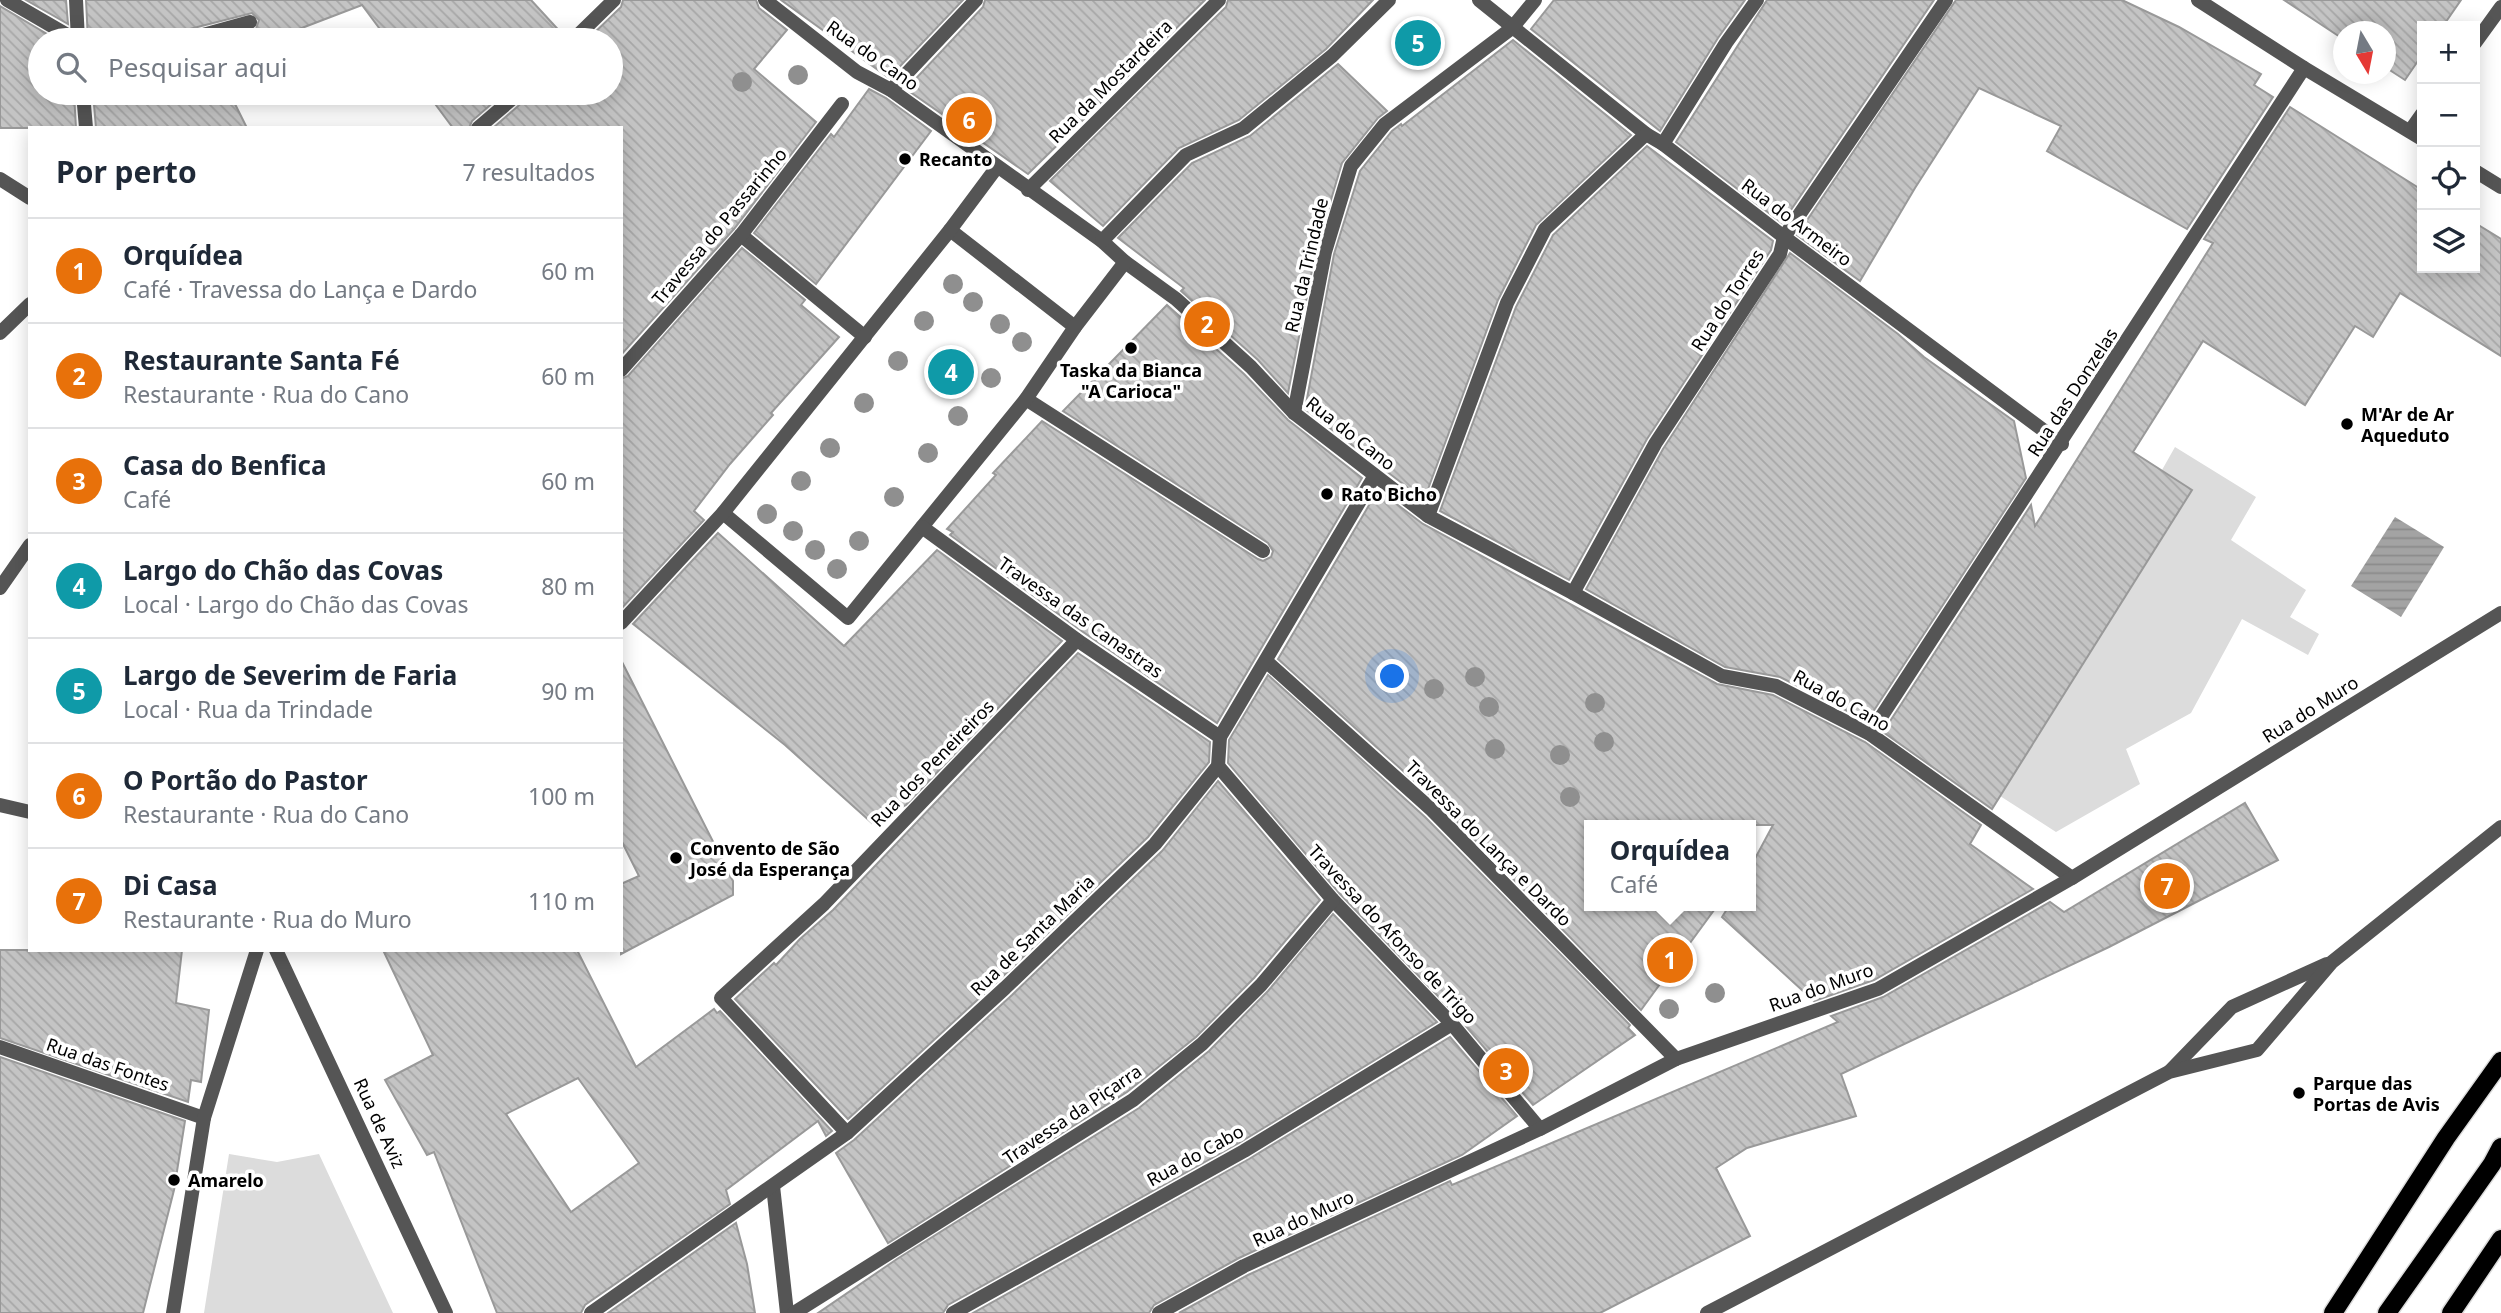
<!DOCTYPE html>
<html lang="pt">
<meta charset="utf-8">
<style>
:root{--surface:#fff;--page:#f2f2f3;--text:#1f2937;--muted:#747a83;--line:#e0e1e3;--accent:#000}
body{margin:0;font-family:"Noto Sans",sans-serif;background:var(--page);color:var(--text)}
.controls{position:absolute;right:21px;top:21px;display:grid;overflow:hidden;border-radius:0px;box-shadow:0 4px 18px #0003}
.controls button{width:63px;height:63px;display:grid;place-items:center;padding:0;border:0;border-bottom:2px solid var(--line);background:var(--surface);color:var(--text);font:35px sans-serif}
.compass{position:absolute;left:2333px;top:21px;width:63px;height:63px;border-radius:50%;background:var(--surface);box-shadow:0 4px 18px #0003;rotate:170deg}
.you{position:absolute;left:1393px;top:677px;width:24px;height:24px;margin:-18px;border:5px solid #fff;border-radius:50%;background:#1a73e8;box-shadow:0 0 0 10px #1a73e833}
.badge{display:grid;place-items:center;width:46px;height:46px;border-radius:50%;background:var(--accent);color:#fff;font-size:23px;font-weight:700}
.pin{position:absolute;translate:-50% -50%;border:4px solid #fff;box-shadow:0 2px 7px #0006}
.popup{position:absolute;left:1584px;top:820px;width:172px;height:91px;box-sizing:border-box;display:grid;place-content:center;border-radius:0px;background:var(--surface);filter:drop-shadow(0 2px 5px #0005);font-size:23px;white-space:nowrap;color:var(--muted)}
.popup b{font-size:26px;color:var(--text)}
.popup::after{content:'';position:absolute;left:50%;top:100%;margin-left:-14px;border:14px solid transparent;border-top-color:var(--surface)}
.list{margin:0;padding:0;list-style:none}
h2{display:flex;justify-content:space-between;align-items:center;height:91px;margin:0;padding:0 28px;font-size:30px}
h2 small{font-size:23px;font-weight:400;color:var(--muted)}
.list li{display:grid;grid-template-columns:46px 1fr auto;gap:21px;align-items:center;box-sizing:border-box;height:105px;padding:0 28px;border-top:2px solid var(--line)}
.list b{display:block;font-size:26px;white-space:nowrap}
.list p{margin:0;font-size:23px;white-space:nowrap;color:var(--muted)}
.list em{font-size:23px;font-style:normal;color:var(--muted)}
.icon{flex:none;width:38px;height:38px;fill:none;stroke:currentColor;stroke-width:2;stroke-linecap:round;stroke-linejoin:round}
.map{position:relative;flex:none;width:2501px;height:1313px;overflow:hidden}
.search{position:absolute;background:var(--surface);box-shadow:0 4px 18px #0003;left:28px;top:28px;width:595px;height:77px;display:flex;align-items:center;gap:18px;box-sizing:border-box;padding:0 24px;border-radius:38px;color:var(--muted);font-size:26px}
.panel{position:absolute;background:var(--surface);box-shadow:0 4px 18px #0003;left:28px;top:126px;width:595px;height:826px;border-radius:0px}
.map>svg:first-child{display:block}
.green{fill:#dcdcdc}
.water{fill:url(#water-rules)}
.building{fill:url(#building-back-hatch);stroke:#999;stroke-width:2;fill-rule:evenodd}
.lines{fill:none;stroke-linecap:round;stroke-linejoin:round}
.primary-casing{stroke:#dbdbdb;stroke-width:21}
.service{stroke:#555;stroke-width:14}
.minor{stroke:#555;stroke-width:14}
.primary{stroke:#000;stroke-width:18}
.tree{fill:#8f8f8f}
.poi-dot{fill:#000;stroke:#fff;stroke-width:2.5}
.labels{text-anchor:middle;dominant-baseline:central;stroke-width:7;stroke-linejoin:round;paint-order:stroke}
.street-label{font-size:18px;fill:#000;stroke:#fff}
.poi-label{font-size:18px;font-weight:bold;fill:#000;stroke:#fff;text-anchor:start}
</style>
<div class="map">
<svg width="2501" height="1313" viewBox="0 0 2501 1313">
<defs>
<pattern id="water-rules" width="6" height="5" patternUnits="userSpaceOnUse" patternTransform="scale(1.75)"><rect width="6" height="5" fill="#a3a3a3"/><path d="M0 2.5h6" fill="none" stroke="#8b8b8b"/></pattern>
<pattern id="building-back-hatch" width="6" height="6" patternUnits="userSpaceOnUse" patternTransform="scale(1.75)"><rect width="6" height="6" fill="#c4c4c4"/><path d="M-1 5l2 2M0 0l6 6M5-1l2 2" fill="none" stroke="#a7a7a7"/></pattern>
</defs>
<rect width="100%" height="100%" fill="#fff"/>
<g class="green">
<polygon points="2175,447 2256,497 2231,540 2306,590 2290,617 2319,634 2308,655 2242,619 2191,713 2126,749 2140,784 2056,832 2000,796 2192,490 2162,470"/>
<polygon points="229,1154 277,1162 319,1154 393,1313 204,1313"/>
</g>
<polygon class="water" points="2395,517 2444,547 2401,617 2351,586"/>
<g class="building">
<polygon points="26,0 66,0 68,24"/>
<polygon points="86,0 531,0 564,36 564,40 388,40 362,5 294,31 296,40 220,40 256,29 259,20 252,13 182,31 178,34 176,40 88,40"/>
<polygon points="623,0 756,0 759,8 787,30 754,69 816,122 734,229 621,355 621,128 493,128 525,100 528,93 611,93 611,40 587,40 621,7"/>
<polygon points="781,0 963,0 889,78"/>
<polygon points="985,0 1205,0 1028,174 906,89 983,7"/>
<polygon points="1228,0 1373,0 1326,49 1239,120 1179,148 1103,226 1050,181 1226,7"/>
<polygon points="1554,0 1745,0 1718,38 1660,131 1531,29"/>
<polygon points="1767,0 1934,0 1782,223 1676,142"/>
<polygon points="1956,0 2122,0 2179,27 2261,74 2254,85 2273,97 2187,229 2047,151 2061,126 1979,88 1915,188 1860,281 1797,235"/>
<polygon points="2284,0 2461,0 2443,26 2422,26 2422,55 2405,80 2385,67 2385,32 2343,32 2343,39"/>
<polygon points="0,6 57,40 40,40 40,93 74,93 76,128 0,128"/>
<polygon points="1513,40 1631,135 1536,225 1498,300 1424,500 1305,409 1334,254 1360,171 1392,131 1401,124 1402,126"/>
<polygon points="1338,64 1387,111 1378,118 1342,163 1316,250 1288,393 1258,360 1181,291 1184,288 1118,238 1192,163 1250,136"/>
<polygon points="869,89 886,98 931,131 816,284 754,233 831,134 834,137"/>
<polygon points="93,93 267,93 235,104 247,128 96,128"/>
<polygon points="427,93 504,93 472,121 469,128 453,128"/>
<polygon points="2290,107 2422,190 2422,268 2475,268 2475,223 2501,239 2501,356 2400,293 2373,337 2355,326 2305,405 2203,341 2133,452 2192,490 1992,809 1883,732 2031,505 2035,526 2213,243 2204,239"/>
<polygon points="1647,146 1773,241 1771,250 1647,439 1569,580 1440,511 1516,307 1553,235"/>
<polygon points="742,248 805,300 801,305 839,337 771,413 773,415 730,464 694,511 704,520 621,609 621,379 628,376"/>
<polygon points="1790,253 1898,334 1924,357 2014,421 2026,478 1867,721 1780,677 1725,667 1586,589 1663,449"/>
<polygon points="1167,305 1244,374 1288,420 1362,478 1217,723 1083,632 950,535 953,532 947,529 996,475 993,473 1042,421 1258,559 1263,561 1271,557 1273,551 1268,543 1063,411"/>
<polygon points="1378,490 1423,524 1717,684 1773,695 1865,742 1981,825 1970,844 2033,889 1874,980 1814,1001 1722,917 1729,906 1751,906 1751,866 1773,825 1590,825 1590,906 1717,906 1641,1010 1439,803 1278,659"/>
<polygon points="718,533 844,646 937,550 1062,641 906,805 872,823 785,745 633,624"/>
<polygon points="1078,653 1210,742 1209,762 1148,837 998,981 848,1119 735,999 774,963 776,965 800,939 833,910"/>
<polygon points="621,660 733,881 733,895 621,954 621,884 639,876 621,840"/>
<polygon points="1268,675 1425,817 1630,1025 1628,1028 1635,1035 1533,1105 1459,1018 1340,894 1228,763 1229,740"/>
<polygon points="1218,781 1320,900 1254,978 1196,1037 1127,1092 888,1243 836,1153 854,1140 1012,995 1162,851"/>
<polygon points="2245,803 2278,860 2109,947 1841,1074 1856,1116 1747,1148 1716,1168 1750,1236 1600,1313 1179,1313 1248,1275 1450,1181 1452,1185 1838,1022 1831,1016 1883,997 2050,902 2064,912"/>
<polygon points="1333,914 1437,1022 1239,1143 948,1305 943,1313 818,1313 897,1259 1139,1108 1209,1051 1268,991"/>
<polygon points="0,950 182,950 176,1003 209,1010 201,1082 191,1080 188,1102 0,1038"/>
<path d="M383 950H577L636 1067 714 1009 717 1013 720 1011 832 1131 826 1136 818 1121 726 1190 730 1204 585 1305 581 1313H497L434 1152 427 1155 385 1080 433 1055ZM578 1078 639 1163 571 1212 506 1114Z"/>
<polygon points="1450,1037 1517,1116 1462,1155 1239,1258 1154,1305 1149,1313 973,1313 1249,1159"/>
<polygon points="0,1057 185,1121 174,1190 143,1313 0,1313"/>
<polygon points="736,1223 747,1264 755,1313 608,1313"/>
</g>
<g class="lines">
<defs>
<g id="primary">
<polyline points="2333,1313 2446,1138 2501,1061"/>
<polyline points="2387,1313 2492,1164 2501,1147"/>
<polyline points="2451,1313 2501,1239"/>
</g>
</defs>
<use href="#primary" class="primary-casing"/>
<g class="service">
<polyline points="2170,1071 2232,1007 2327,964"/>
<polyline points="1707,1313 2169,1072 2257,1050 2332,962 2501,827"/>
</g>
<g class="minor">
<polyline points="7,0 76,40"/>
<polyline points="76,0 78,40"/>
<polyline points="765,0 857,72 891,90 1102,241 1125,262 1176,299 1251,367 1294,413 1428,516 1573,593 1722,676 1776,686 1870,734 2072,878"/>
<polyline points="1479,0 1646,134 1663,144 1784,237 2062,444"/>
<polyline points="2198,0 2304,68 2422,139"/>
<polyline points="185,40 250,22"/>
<polyline points="573,40 614,0"/>
<polyline points="2475,43 2501,7"/>
<polyline points="891,90 976,0"/>
<polyline points="83,93 86,128"/>
<polyline points="478,128 519,93"/>
<polyline points="2410,131 2422,114"/>
<polyline points="1663,144 1726,43 1757,0"/>
<polyline points="2475,171 2501,187"/>
<polyline points="0,179 30,198"/>
<polyline points="1028,190 1219,0"/>
<polyline points="950,230 1075,327"/>
<polyline points="741,235 865,337"/>
<polyline points="1102,241 1186,155 1244,128 1332,56 1389,0"/>
<polyline points="0,333 30,304"/>
<polyline points="621,370 741,235 842,104"/>
<polyline points="1026,399 1263,551"/>
<polyline points="1294,413 1325,252 1351,166 1385,124 1512,28 1535,0"/>
<polyline points="723,513 848,618 1026,399 1075,327 1125,262"/>
<polyline points="1428,516 1507,303 1545,229 1646,134"/>
<polyline points="922,527 1077,640 1220,737"/>
<polyline points="0,588 30,545"/>
<polyline points="1573,593 1655,444 1780,254 1784,237 1946,0"/>
<polyline points="621,623 723,513 950,230 997,167"/>
<polyline points="1267,662 1432,810 1676,1059"/>
<polyline points="1870,734 2304,68"/>
<polyline points="1218,766 1333,900 1452,1024 1540,1129"/>
<polyline points="0,805 30,812"/>
<polyline points="276,950 446,1313"/>
<polyline points="0,1047 204,1118"/>
<polyline points="847,1133 721,998 824,904 1077,640"/>
<polyline points="773,1186 787,1313"/>
<polyline points="173,1313 204,1118 257,950"/>
<polyline points="591,1313 847,1133 1005,988 1155,844 1218,766 1220,737 1374,477"/>
<polyline points="794,1313 1133,1100 1202,1044 1261,985 1333,900"/>
<polyline points="953,1313 1244,1151 1452,1024"/>
<polyline points="1159,1313 1244,1266 1540,1129 1676,1059 1878,989 2072,878 2501,613"/>
</g>
<use href="#primary" class="primary"/>
</g>
<g class="tree">
<circle cx="798" cy="75" r="10"/>
<circle cx="742" cy="82" r="10"/>
<circle cx="953" cy="284" r="10"/>
<circle cx="973" cy="302" r="10"/>
<circle cx="924" cy="321" r="10"/>
<circle cx="1000" cy="324" r="10"/>
<circle cx="1022" cy="342" r="10"/>
<circle cx="898" cy="361" r="10"/>
<circle cx="991" cy="378" r="10"/>
<circle cx="864" cy="403" r="10"/>
<circle cx="958" cy="416" r="10"/>
<circle cx="830" cy="448" r="10"/>
<circle cx="928" cy="453" r="10"/>
<circle cx="801" cy="481" r="10"/>
<circle cx="894" cy="497" r="10"/>
<circle cx="767" cy="514" r="10"/>
<circle cx="793" cy="531" r="10"/>
<circle cx="859" cy="541" r="10"/>
<circle cx="815" cy="550" r="10"/>
<circle cx="837" cy="569" r="10"/>
<circle cx="1475" cy="677" r="10"/>
<circle cx="1434" cy="689" r="10"/>
<circle cx="1595" cy="703" r="10"/>
<circle cx="1489" cy="707" r="10"/>
<circle cx="1604" cy="742" r="10"/>
<circle cx="1495" cy="749" r="10"/>
<circle cx="1560" cy="755" r="10"/>
<circle cx="1570" cy="797" r="10"/>
<circle cx="1715" cy="993" r="10"/>
<circle cx="1669" cy="1009" r="10"/>
</g>
<g class="poi-dot">
<circle cx="905" cy="159" r="7"/>
<circle cx="1131" cy="348" r="7"/>
<circle cx="2347" cy="424" r="7"/>
<circle cx="1327" cy="494" r="7"/>
<circle cx="676" cy="858" r="7"/>
<circle cx="2299" cy="1093" r="7"/>
<circle cx="174" cy="1180" r="7"/>
</g>
<g class="labels">
<g class="street-label">
<text transform="translate(873 55) rotate(35)">Rua do Cano</text>
<text transform="translate(1110 81) rotate(-45)">Rua da Mostardeira</text>
<text transform="translate(1797 222) rotate(37)">Rua do Armeiro</text>
<text transform="translate(719 226) rotate(-50)">Travessa do Passarinho</text>
<text transform="translate(1306 265) rotate(-77)">Rua da Trindade</text>
<text transform="translate(1727 300) rotate(-57)">Rua do Torres</text>
<text transform="translate(2072 392) rotate(-57)">Rua das Donzelas</text>
<text transform="translate(1351 433) rotate(38)">Rua do Cano</text>
<text transform="translate(1081 617) rotate(35)">Travessa das Canastras</text>
<text transform="translate(1842 700) rotate(29)">Rua do Cano</text>
<text transform="translate(2310 709) rotate(-32)">Rua do Muro</text>
<text transform="translate(932 763) rotate(-46)">Rua dos Peneireiros</text>
<text transform="translate(1489 843) rotate(45)">Travessa do Lança e Dardo</text>
<text transform="translate(1393 934) rotate(47)">Travessa do Afonso de Trigo</text>
<text transform="translate(1032 935) rotate(-44)">Rua de Santa Maria</text>
<text transform="translate(1821 987) rotate(-20)">Rua do Muro</text>
<text transform="translate(108 1064) rotate(19)">Rua das Fontes</text>
<text transform="translate(1072 1114) rotate(-34)">Travessa da Piçarra</text>
<text transform="translate(380 1123) rotate(65)">Rua de Aviz</text>
<text transform="translate(1195 1155) rotate(-29)">Rua do Cabo</text>
<text transform="translate(1303 1218) rotate(-25)">Rua do Muro</text>
</g>
<g class="poi-label">
<text x="919" y="159">Recanto</text>
<text x="1131" y="370" text-anchor="middle">Taska da Bianca<tspan x="1131" dy="21">"A Carioca"</tspan></text>
<text x="2361" y="414">M'Ar de Ar<tspan x="2361" dy="21">Aqueduto</tspan></text>
<text x="1341" y="494">Rato Bicho</text>
<text x="690" y="848">Convento de São<tspan x="690" dy="21">José da Esperança</tspan></text>
<text x="2313" y="1083">Parque das<tspan x="2313" dy="21">Portas de Avis</tspan></text>
<text x="188" y="1180">Amarelo</text>
</g>
</g>
</svg>
<div class="controls">
<button>+</button>
<button>−</button>
<button><svg class="icon" aria-label="locate" viewBox="0 0 24 24"><circle cx="12" cy="12" r="6"/><path d="M12 2v4M12 18v4M2 12h4M18 12h4"/></svg></button>
<button><svg class="icon" aria-label="layers" viewBox="0 0 24 24"><path d="M12 4l9 5-9 5-9-5zM3 14l9 5 9-5"/></svg></button>
</div>
<svg class="compass" viewBox="-18 -18 36 36"><path d="M0-13l5 13h-10z" fill="#e53935"/><path d="M0 13l5-13h-10z" fill="#747a83"/></svg>
<div class="you"></div>
<div class="pin badge" style="left:1670px;top:960px;background:#e8710a">1</div>
<div class="popup"><b>Orquídea</b>Café</div>
<div class="pin badge" style="left:1207px;top:324px;background:#e8710a">2</div>
<div class="pin badge" style="left:1506px;top:1071px;background:#e8710a">3</div>
<div class="pin badge" style="left:951px;top:372px;background:#0f9aa8">4</div>
<div class="pin badge" style="left:1418px;top:43px;background:#0f9aa8">5</div>
<div class="pin badge" style="left:969px;top:120px;background:#e8710a">6</div>
<div class="pin badge" style="left:2167px;top:886px;background:#e8710a">7</div>
<div class="search"><svg class="icon" aria-label="search" viewBox="0 0 24 24"><circle cx="10" cy="10" r="6"/><path d="M15 15l6 6"/></svg>Pesquisar aqui</div>
<section class="panel">
<h2>Por perto<small>7 resultados</small></h2>
<ul class="list">
<li><span class="badge" style="background:#e8710a">1</span><div><b>Orquídea</b><p>Café · Travessa do Lança e Dardo</p></div><em>60 m</em></li>
<li><span class="badge" style="background:#e8710a">2</span><div><b>Restaurante Santa Fé</b><p>Restaurante · Rua do Cano</p></div><em>60 m</em></li>
<li><span class="badge" style="background:#e8710a">3</span><div><b>Casa do Benfica</b><p>Café</p></div><em>60 m</em></li>
<li><span class="badge" style="background:#0f9aa8">4</span><div><b>Largo do Chão das Covas</b><p>Local · Largo do Chão das Covas</p></div><em>80 m</em></li>
<li><span class="badge" style="background:#0f9aa8">5</span><div><b>Largo de Severim de Faria</b><p>Local · Rua da Trindade</p></div><em>90 m</em></li>
<li><span class="badge" style="background:#e8710a">6</span><div><b>O Portão do Pastor</b><p>Restaurante · Rua do Cano</p></div><em>100 m</em></li>
<li><span class="badge" style="background:#e8710a">7</span><div><b>Di Casa</b><p>Restaurante · Rua do Muro</p></div><em>110 m</em></li>
</ul>
</section>
</div>
